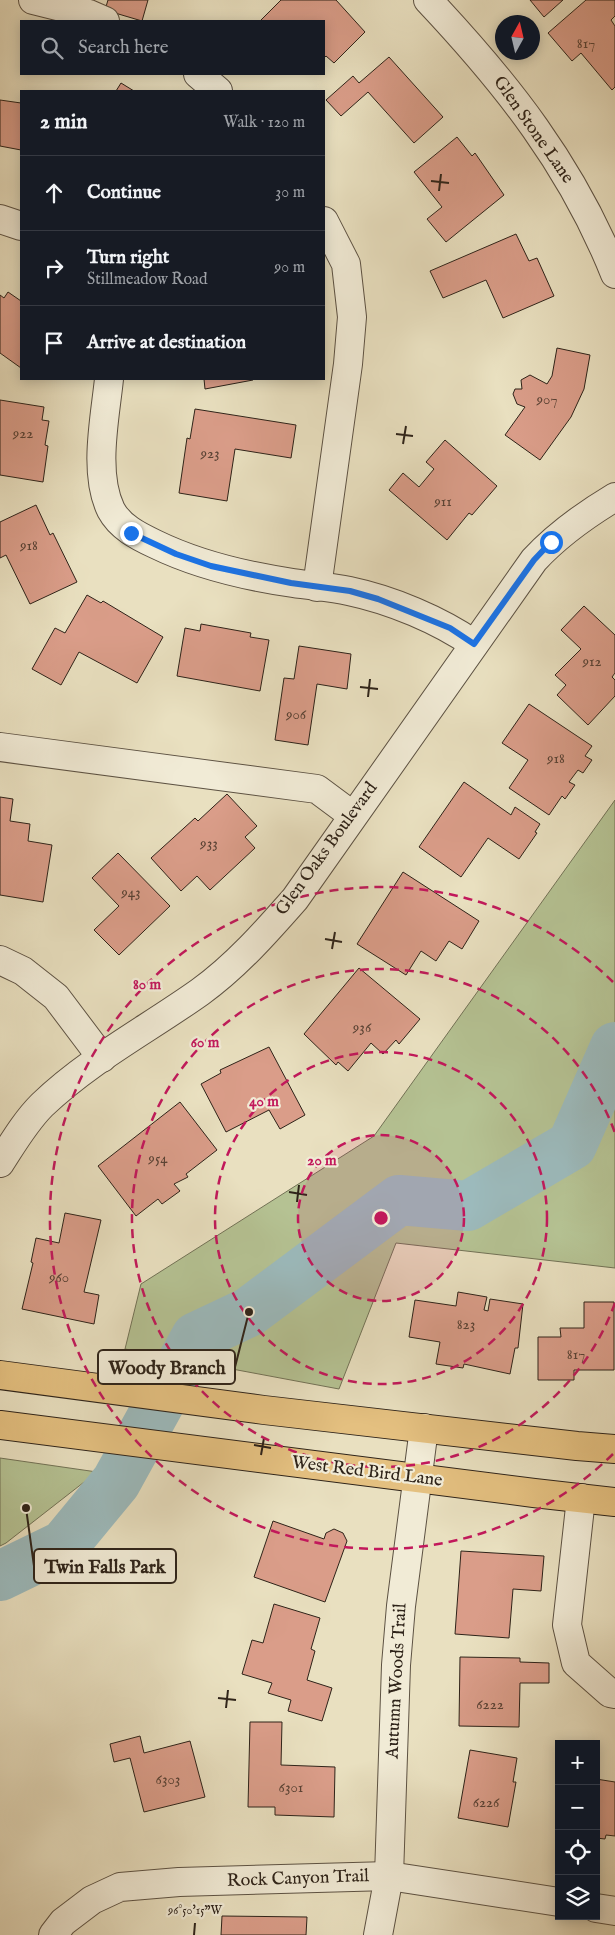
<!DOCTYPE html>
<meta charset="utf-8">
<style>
:root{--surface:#171b24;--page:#20242c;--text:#f1f3f6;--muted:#9ea1a6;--line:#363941}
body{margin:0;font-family:"IM FELL English",serif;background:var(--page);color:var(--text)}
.controls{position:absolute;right:15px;bottom:15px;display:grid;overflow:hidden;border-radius:0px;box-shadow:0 2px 12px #0003}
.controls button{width:45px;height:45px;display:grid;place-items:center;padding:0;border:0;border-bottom:1px solid var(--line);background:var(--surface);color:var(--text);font:25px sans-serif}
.compass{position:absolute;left:495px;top:15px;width:45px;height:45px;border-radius:50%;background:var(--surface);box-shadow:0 2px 12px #0003;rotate:8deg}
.stop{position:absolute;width:15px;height:15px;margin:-11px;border:4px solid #1a73e8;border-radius:50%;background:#fff}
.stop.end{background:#1a73e8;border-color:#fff;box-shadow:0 1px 5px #0008}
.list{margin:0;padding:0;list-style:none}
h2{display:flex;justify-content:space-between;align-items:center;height:65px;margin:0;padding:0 20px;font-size:21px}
h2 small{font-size:16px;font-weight:400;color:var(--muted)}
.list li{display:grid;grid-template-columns:32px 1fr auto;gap:15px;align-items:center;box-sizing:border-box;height:75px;padding:0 20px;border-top:1px solid var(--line)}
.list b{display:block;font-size:19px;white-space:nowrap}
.list p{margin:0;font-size:16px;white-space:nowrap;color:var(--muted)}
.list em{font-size:16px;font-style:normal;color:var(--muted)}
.icon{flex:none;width:28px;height:28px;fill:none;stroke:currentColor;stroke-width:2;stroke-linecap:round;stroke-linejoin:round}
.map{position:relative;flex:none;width:615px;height:1935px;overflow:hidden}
.search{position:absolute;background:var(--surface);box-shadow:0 2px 12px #0003;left:20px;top:20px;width:305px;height:55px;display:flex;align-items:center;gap:12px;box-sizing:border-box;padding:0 18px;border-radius:0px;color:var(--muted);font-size:19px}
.panel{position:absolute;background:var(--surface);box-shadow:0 2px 12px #0003;left:20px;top:90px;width:305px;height:290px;border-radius:0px}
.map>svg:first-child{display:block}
.green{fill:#b5c293;stroke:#727256}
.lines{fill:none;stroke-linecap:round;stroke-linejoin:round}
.river{stroke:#9cbabc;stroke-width:50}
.building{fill:#da9d89;stroke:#2e2319}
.minor-casing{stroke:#5d5243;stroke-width:30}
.major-casing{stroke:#2e2319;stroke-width:30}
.minor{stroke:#f1ebd6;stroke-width:28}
.major{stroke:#e4c080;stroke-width:28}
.route{stroke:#1a73e8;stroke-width:6}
.ticks{fill:none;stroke:#2e2319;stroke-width:2}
.ring{fill:none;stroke:#c2185b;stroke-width:2.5;stroke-dasharray:9 6}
.labels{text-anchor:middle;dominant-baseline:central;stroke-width:4.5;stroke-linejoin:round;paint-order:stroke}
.number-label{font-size:15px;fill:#594235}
.street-label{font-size:18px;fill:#2e2319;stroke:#f1ebd6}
.ticks-label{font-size:12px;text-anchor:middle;fill:#2e2319;stroke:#f1ebd6;stroke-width:4.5;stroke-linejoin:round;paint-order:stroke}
.centre{fill:#c2185b;stroke:#f1ebd6;stroke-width:2.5}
.ring-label{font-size:15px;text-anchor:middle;font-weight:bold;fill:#c2185b;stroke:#f1ebd6;stroke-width:4.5;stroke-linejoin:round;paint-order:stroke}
.leader{fill:none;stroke:#2e2319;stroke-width:2}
.callout-dot{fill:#2e2319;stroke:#f1ebd6;stroke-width:2}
.callout{fill:#f1ebd6;stroke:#2e2319;stroke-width:2}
.callout-label{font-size:19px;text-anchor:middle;font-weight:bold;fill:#2e2319}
</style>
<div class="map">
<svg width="615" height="1935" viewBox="0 0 615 1935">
<rect width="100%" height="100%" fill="#e9e0c0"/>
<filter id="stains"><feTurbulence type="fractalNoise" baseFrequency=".004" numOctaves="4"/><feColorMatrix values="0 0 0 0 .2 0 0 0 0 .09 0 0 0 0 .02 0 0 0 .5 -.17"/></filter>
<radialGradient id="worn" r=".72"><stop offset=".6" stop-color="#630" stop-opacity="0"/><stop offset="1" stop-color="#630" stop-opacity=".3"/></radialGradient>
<g class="green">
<polygon points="615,800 615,1268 396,1243 339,1389 125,1349 141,1284 374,1136"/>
<polygon points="0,1458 97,1472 6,1543 0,1546"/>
</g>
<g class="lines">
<polyline class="river" points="0,1576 64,1545 116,1482 196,1337 249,1312 399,1200 468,1206 572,1145 615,1047"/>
</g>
<g class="building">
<polygon points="108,0 148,0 142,21 105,10"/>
<polygon points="281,0 336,0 365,32 334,63 326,56 324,58 324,21 260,21"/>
<polygon points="530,0 563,0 544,17"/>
<polygon points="586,0 615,0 615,16 611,20 615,26 615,87 612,90 581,53 572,61 548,33"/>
<polygon points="389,57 443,117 414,143 368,92 341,116 326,100 353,76 359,83"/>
<polygon points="121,83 134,91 116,91"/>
<polygon points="0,100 21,103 21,150 0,146"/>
<polygon points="457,137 472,156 475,153 504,195 446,242 427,219 442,207 414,172"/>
<polygon points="516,234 529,261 537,258 554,296 503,318 486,280 443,298 430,271"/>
<polygon points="8,292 21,301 21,368 0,353 0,295 4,298"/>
<polygon points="557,348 590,355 584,389 571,417 540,460 505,435 525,407 517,404 513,394 515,389 522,389 521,380 530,375 547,384 552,376"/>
<polygon points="204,379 253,379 253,380 205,389"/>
<polygon points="0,400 44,407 42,420 49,421 45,445 48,446 43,482 0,475"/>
<polygon points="195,409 296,425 291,458 235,449 227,501 179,493 187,438 190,439"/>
<polygon points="445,440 497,486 472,515 469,513 447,540 389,490 403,473 419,487 434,469 426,462"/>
<polygon points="36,505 50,535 53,533 77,582 30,604 6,555 0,558 0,522"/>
<polygon points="87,595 101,603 103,601 163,637 137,683 79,652 61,685 32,669 55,628 65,633"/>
<polygon points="584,606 615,635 615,673 612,677 615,680 615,696 588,725 557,695 566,685 555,675 581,649 561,630"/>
<polygon points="201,624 251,633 250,637 269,640 260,691 177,676 185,628 200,631"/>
<polygon points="299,646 351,654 347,689 317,684 308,745 275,740 284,678 294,679"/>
<polygon points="529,704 592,746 585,756 592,760 583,773 578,770 569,782 575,785 565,799 562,796 549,815 509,788 528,760 502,743"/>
<polygon points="464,782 511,815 515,807 540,824 535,832 537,833 519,859 488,838 461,877 419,847"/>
<polygon points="227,794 257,826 245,837 255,848 210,890 197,876 181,891 151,858 195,818 198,821"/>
<polygon points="0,797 13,799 10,821 30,824 28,841 52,845 43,902 0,895"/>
<polygon points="118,853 170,906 119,955 94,930 119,906 92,878"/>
<polygon points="403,872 479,921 462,949 449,941 436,961 421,951 406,975 357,944"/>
<polygon points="359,968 420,1019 399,1044 396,1040 383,1054 371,1043 348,1071 338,1062 336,1065 304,1034"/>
<polygon points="269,1047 305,1115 280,1129 269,1110 226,1132 201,1084 221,1073 220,1070"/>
<polygon points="180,1102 217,1150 186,1174 188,1177 174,1184 180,1191 162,1204 158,1199 136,1216 98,1166"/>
<polygon points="65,1213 101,1220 84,1292 99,1295 94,1324 22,1309 33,1263 31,1262 36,1238 59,1243"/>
<polygon points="458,1292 487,1297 484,1310 488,1311 490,1299 523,1304 518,1348 515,1348 510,1374 464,1364 463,1368 436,1364 440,1342 409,1337 415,1300 456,1306"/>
<polygon points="584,1302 614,1302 614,1370 574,1370 574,1380 538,1380 538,1337 561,1337 560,1328 584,1328"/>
<polygon points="273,1521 324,1539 326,1533 334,1529 343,1533 347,1541 325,1602 254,1577"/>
<polygon points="461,1551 544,1556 541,1591 513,1589 509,1638 455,1634"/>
<polygon points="274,1604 320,1618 311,1649 315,1651 307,1680 332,1688 322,1721 288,1711 291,1700 268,1693 272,1683 242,1674 252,1640 263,1643"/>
<polygon points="460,1657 520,1658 520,1662 549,1663 549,1683 520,1683 519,1727 459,1726"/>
<polygon points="250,1722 282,1722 281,1765 335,1767 334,1817 275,1815 275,1807 248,1807"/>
<polygon points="140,1736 144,1753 190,1741 205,1797 144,1812 130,1758 114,1762 110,1744"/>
<polygon points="470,1750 517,1758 513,1782 516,1782 508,1827 458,1818"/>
<polygon points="596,1779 615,1782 615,1836 606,1835 605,1839 596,1838"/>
<polygon points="222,1916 307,1917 306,1935 221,1935"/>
</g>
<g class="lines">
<defs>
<g id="minor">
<polyline points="33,0 89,14 105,21"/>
<path d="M428 0C507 84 572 166 615 274"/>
<polyline points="198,74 218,91"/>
<polyline points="0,219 21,226"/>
<path d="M109 379C105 418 93 473 111 510 120 527 138 536 155 544 198 565 245 576 293 583 312 586 331 587 349 591 392 600 439 620 474 644"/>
<polyline points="317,587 348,364 352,317 346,264 324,221"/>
<polyline points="0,747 317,789 352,815"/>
<polyline points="0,960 23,971 56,997 102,1058"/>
<path d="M0 1163C13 1143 25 1122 42 1105 89 1060 148 1029 200 992 236 966 266 932 295 899L534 560C558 534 585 515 615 497"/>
<polyline points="581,1498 567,1625 576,1663 610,1693 615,1694"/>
<polyline points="596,1908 615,1911"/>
<polyline points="53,1935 63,1922 92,1900 120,1887 179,1882 389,1876 559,1902"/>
<polyline points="378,1935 389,1876 396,1665 401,1606 424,1428"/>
</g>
<g id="major">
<polyline points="0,1375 264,1410 577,1446 615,1449"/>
<polyline points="0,1425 534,1493 615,1502"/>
</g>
</defs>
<use href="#minor" class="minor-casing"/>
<use href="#major" class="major-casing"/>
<use href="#minor" class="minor"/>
<use href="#major" class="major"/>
</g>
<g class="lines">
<polyline class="route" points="131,533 176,554 211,566 291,583 350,591 378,599 450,628 474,644 534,560 551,542"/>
</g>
<path class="ticks" d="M431 181 449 183M439 191 441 174M396 434 413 436M403 444 406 426M360 687 378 689M368 697 370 679M325 939 342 942M332 949 335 932M289 1192 307 1195M297 1202 299 1185M254 1445 271 1448M261 1455 264 1438M218 1698 236 1700M226 1708 228 1690M194 1935 195 1923"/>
<circle cx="381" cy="1218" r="83" fill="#c2185b" fill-opacity=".12"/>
<g class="ring">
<circle cx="381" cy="1218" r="83"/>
<circle cx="381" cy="1218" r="166"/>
<path d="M615 1303A249 249 0 1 1 615 1133"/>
<path d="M613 1454A331 331 0 1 1 613 982"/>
</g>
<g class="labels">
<g class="number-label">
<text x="586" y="43">817</text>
<text x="547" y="399">907</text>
<text x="23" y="433">922</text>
<text x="210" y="453">923</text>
<text x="443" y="501">911</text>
<text x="29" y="545">918</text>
<text x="592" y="661">912</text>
<text x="296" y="714">906</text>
<text x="556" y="758">918</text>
<text x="209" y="843">933</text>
<text x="131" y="892">943</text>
<text x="362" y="1027">936</text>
<text x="158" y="1158">954</text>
<text x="59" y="1277">960</text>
<text x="466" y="1324">823</text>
<text x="576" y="1354">817</text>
<text x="490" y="1704">6222</text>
<text x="168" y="1779">6303</text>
<text x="291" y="1787">6301</text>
<text x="486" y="1802">6226</text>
</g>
<g class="street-label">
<text transform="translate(533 130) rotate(55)">Glen Stone Lane</text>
<text transform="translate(327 849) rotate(-54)">Glen Oaks Boulevard</text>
<text transform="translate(367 1472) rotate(7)">West Red Bird Lane</text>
<text transform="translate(397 1681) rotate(-87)">Autumn Woods Trail</text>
<text transform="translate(298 1879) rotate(-2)">Rock Canyon Trail</text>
</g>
</g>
<g class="ticks-label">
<text x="195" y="1914">96°50'15"W</text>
</g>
<circle cx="381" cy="1218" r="8" class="centre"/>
<g class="ring-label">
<text x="147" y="989">80 m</text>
<text x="205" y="1047">60 m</text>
<text x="264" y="1106">40 m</text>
<text x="322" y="1165">20 m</text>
</g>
<path class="leader" d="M249 1312L235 1367M26 1508L34 1566"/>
<g class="callout-dot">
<circle cx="249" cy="1312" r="5"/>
<circle cx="26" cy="1508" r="5"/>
</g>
<g class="callout">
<rect x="98" y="1350" width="137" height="34" rx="5"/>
<rect x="34" y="1549" width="142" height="34" rx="5"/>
</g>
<g class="callout-label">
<text x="167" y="1374">Woody Branch</text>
<text x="105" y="1573">Twin Falls Park</text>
</g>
<rect width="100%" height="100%" filter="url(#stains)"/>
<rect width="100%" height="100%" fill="url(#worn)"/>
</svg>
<div class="controls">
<button>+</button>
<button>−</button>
<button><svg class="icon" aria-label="locate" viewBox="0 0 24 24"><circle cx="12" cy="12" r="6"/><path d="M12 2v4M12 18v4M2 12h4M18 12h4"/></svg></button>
<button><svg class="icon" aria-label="layers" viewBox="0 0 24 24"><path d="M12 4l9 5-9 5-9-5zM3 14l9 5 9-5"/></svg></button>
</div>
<svg class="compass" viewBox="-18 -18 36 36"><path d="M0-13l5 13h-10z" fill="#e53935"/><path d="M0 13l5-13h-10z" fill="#9ea1a6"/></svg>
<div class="stop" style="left:551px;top:542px"></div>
<div class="stop end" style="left:131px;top:533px"></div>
<div class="search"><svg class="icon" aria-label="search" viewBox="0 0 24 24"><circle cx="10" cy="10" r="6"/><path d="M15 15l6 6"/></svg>Search here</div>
<section class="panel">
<h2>2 min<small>Walk · 120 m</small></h2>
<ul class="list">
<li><svg class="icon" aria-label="ahead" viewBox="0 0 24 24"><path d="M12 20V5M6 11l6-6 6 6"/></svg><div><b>Continue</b></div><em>30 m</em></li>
<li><svg class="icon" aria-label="right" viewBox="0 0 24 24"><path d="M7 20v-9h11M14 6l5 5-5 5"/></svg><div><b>Turn right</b><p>Stillmeadow Road</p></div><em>90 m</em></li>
<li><svg class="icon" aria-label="arrive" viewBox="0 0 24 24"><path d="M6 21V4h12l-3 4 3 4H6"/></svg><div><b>Arrive at destination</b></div></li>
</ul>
</section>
</div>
